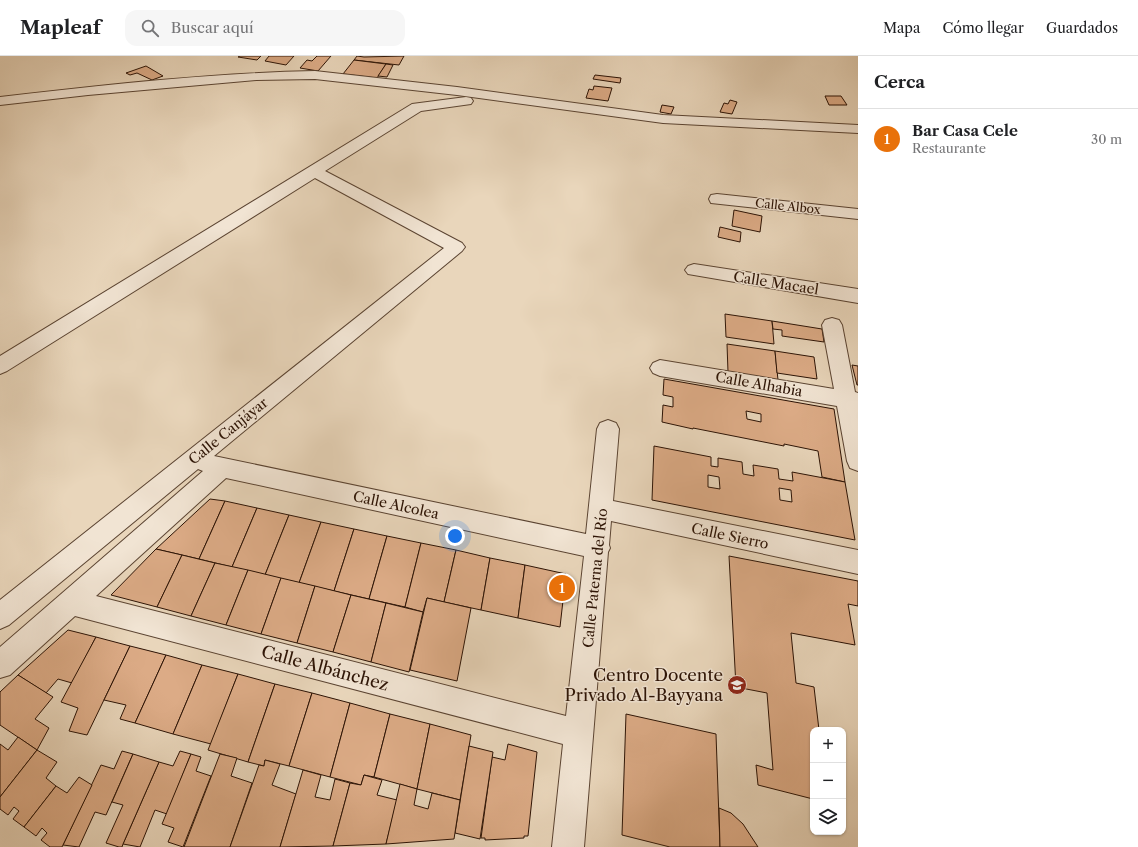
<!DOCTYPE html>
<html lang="es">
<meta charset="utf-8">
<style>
:root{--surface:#fff;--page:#f6f6f6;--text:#202124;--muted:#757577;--line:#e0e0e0;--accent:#1a73e8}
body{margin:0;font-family:"Libre Caslon Text",serif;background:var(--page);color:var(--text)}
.controls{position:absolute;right:12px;bottom:12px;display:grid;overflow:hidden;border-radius:8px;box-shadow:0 1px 3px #0004}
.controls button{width:36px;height:36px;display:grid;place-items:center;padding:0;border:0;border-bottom:1px solid var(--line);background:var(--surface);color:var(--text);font:20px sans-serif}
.you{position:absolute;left:455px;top:480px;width:14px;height:14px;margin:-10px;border:3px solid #fff;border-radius:50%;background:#1a73e8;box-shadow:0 0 0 6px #1a73e833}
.badge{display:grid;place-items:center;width:26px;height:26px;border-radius:50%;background:var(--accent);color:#fff;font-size:13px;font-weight:700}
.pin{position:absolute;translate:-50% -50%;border:2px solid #fff;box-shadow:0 1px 4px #0006}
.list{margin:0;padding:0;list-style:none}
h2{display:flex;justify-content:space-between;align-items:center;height:52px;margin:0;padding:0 16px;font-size:17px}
h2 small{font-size:13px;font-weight:400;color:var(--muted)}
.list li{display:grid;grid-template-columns:26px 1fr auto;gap:12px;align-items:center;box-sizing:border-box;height:60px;padding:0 16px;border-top:1px solid var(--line)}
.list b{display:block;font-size:15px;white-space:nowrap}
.list p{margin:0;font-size:13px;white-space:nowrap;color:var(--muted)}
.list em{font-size:13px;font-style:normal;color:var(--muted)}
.icon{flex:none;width:22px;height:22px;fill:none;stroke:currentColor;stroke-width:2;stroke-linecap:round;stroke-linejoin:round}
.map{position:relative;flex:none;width:858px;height:791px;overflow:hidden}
header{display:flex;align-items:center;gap:24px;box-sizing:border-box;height:56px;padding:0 20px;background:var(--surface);border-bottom:1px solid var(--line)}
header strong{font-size:19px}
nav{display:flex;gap:22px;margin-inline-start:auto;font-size:14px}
.search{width:280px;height:36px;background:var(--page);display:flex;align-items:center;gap:10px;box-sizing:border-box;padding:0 14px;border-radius:12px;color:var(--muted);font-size:15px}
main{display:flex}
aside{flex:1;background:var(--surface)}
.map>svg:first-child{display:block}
.building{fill:#dcab86;stroke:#2c1305;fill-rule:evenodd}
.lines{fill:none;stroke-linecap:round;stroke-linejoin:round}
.street-casing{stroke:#5b4432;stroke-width:2}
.street{fill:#f1e4d3;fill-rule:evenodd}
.labels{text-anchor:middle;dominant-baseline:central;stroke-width:3;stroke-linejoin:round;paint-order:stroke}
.far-street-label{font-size:12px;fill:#2c1305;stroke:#f1e4d3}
.street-label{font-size:14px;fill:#2c1305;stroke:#f1e4d3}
.near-street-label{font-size:17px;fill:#2c1305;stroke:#f1e4d3}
.near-poi-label{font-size:17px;fill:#2c1305;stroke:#f1e4d3;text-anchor:end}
</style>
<header>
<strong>Mapleaf</strong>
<div class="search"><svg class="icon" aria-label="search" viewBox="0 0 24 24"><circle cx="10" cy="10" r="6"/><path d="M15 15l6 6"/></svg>Buscar aquí</div>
<nav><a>Mapa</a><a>Cómo llegar</a><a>Guardados</a></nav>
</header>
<main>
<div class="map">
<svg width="858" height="791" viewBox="0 0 858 791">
<rect width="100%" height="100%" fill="#e9d6bb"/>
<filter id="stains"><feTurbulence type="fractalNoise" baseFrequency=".005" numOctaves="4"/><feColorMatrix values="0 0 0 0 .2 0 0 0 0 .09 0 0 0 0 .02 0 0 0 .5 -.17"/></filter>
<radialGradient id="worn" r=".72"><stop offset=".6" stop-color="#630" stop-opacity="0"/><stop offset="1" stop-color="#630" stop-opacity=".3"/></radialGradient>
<g class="building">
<polygon points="240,0 261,0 257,4 238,1"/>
<polygon points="269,0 294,0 286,9 265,5"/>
<polygon points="317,0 331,0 318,15 300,12 307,4 312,5"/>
<polygon points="357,0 364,1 404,0 399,9 354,4"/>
<polygon points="354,4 386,8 377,22 343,18"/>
<polygon points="386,8 393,9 387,21 378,20"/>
<polygon points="146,10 163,20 152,24 137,17 130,19 126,17"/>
<polygon points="595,19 621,22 620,27 593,23"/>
<polygon points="594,30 612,32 608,45 586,42 589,33 593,34"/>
<polygon points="825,40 841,40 847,49 829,49"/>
<polygon points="730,44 737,46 732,58 720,56 724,47 728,48"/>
<polygon points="662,49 674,51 671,58 660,56"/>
<polygon points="734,154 762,160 760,176 732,170"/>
<polygon points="720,171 741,176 740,186 718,181"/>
<polygon points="725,258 772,265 774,288 726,281"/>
<polygon points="772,265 822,273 824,286 782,280 782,274 773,273"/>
<polygon points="727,288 775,295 778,324 728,316"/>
<polygon points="775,295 814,301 817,323 777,317"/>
<polygon points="852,309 858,310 858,329 857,329"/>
<path d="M664 323 834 353 845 426 822 421 818 395 784 388V390L693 372V373L662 366 663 349 673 351V341L663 339ZM746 355 761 358V366L747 363Z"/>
<path d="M654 390 711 401V410L718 411V402L742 406 743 418 754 420 753 409 778 413 779 423 793 425 792 416 845 426 855 484 652 444ZM708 419 719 421 720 433 708 431ZM779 432 791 434 792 446 780 444Z"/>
<polygon points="210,443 225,445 199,503 156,493"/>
<polygon points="225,445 257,452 232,511 199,503"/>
<polygon points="257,452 289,459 265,519 232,511"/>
<polygon points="289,459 321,466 299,527 265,519"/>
<polygon points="321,466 354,473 334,535 299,527"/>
<polygon points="354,473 387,480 369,543 334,535"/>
<polygon points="387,480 421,487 405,551 369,543"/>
<polygon points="421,487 456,494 444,546 427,542 423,556 405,551"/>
<polygon points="156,493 182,499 157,551 111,539"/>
<polygon points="456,494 490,502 481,554 444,546"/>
<polygon points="182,499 215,507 191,560 157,551"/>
<polygon points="729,500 858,525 858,550 848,548 855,589 791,577 796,627 814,631 819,674 813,674 813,743 758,729 756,709 773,714 767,637 736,631"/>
<polygon points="490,502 525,509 518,562 481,554"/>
<polygon points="215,507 248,514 226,569 191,560"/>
<polygon points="525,509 566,518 560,571 518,562"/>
<polygon points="248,514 281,522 261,578 226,569"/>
<polygon points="281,522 315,530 297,587 261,578"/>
<polygon points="315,530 351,539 333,596 297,587"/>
<polygon points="351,539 386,547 371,606 333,596"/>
<polygon points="427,542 471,552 457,625 410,614"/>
<polygon points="386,547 423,556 409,616 371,606"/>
<polygon points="68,574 96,581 72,627 58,623 46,637 18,619"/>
<polygon points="96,581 130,590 87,679 69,675 78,652 61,646"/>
<polygon points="130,590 166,599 135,667 120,663 126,649 104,644"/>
<polygon points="166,599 202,609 173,678 135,667"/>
<polygon points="202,609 238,618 211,688 173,678"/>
<polygon points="238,618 275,628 248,706 208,694"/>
<polygon points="18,619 53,641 35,663 49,672 37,694 0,669 0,636"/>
<polygon points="275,628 312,637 289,710 265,704 264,710 248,706"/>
<polygon points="312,637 350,647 330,721 289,710"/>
<polygon points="350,647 390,658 374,721 364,719 361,729 330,721"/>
<polygon points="390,658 430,668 417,733 374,721"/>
<polygon points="626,658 716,678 720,791 670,791 622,779"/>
<polygon points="430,668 471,679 460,744 417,733"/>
<polygon points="18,681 37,694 0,741 0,688 8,694"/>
<polygon points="508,688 537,696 528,780 524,780 524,782 485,784 485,782 481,782 492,701 505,704"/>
<polygon points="469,690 493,696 480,783 455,777"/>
<polygon points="37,694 57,706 46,722 56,730 24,771 13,763 19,755 14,751 8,759 0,753 0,741"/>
<polygon points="122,695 133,698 106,759 95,756 79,791 63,789 101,709 114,713"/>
<polygon points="180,695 191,698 167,758 155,754 140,791 123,788 159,706 173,710"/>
<polygon points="133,698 159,706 123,788 122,791 119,791 106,787 123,749 112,746"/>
<polygon points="191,698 201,701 196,715 211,720 183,791 168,786 174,772 162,768"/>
<polygon points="220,698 237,702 231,720 252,727 230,791 184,791"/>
<polygon points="265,704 280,708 272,729 296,738 280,791 230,791 259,709 264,710"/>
<polygon points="303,714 321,719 315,741 330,744 335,723 350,727 333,790 280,791"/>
<polygon points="364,719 382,724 377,739 397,744 386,788 333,790 350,727 361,729"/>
<polygon points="79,721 92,729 62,791 50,791 41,784 47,777 42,772 36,780 24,771 56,730 67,737"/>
<polygon points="400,728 417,733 414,749 428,753 432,737 460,744 454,783 386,788"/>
<polygon points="719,752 731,757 743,768 758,791 720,791"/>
</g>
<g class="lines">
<defs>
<g id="street">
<path d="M315 15 457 31 663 59 858 69V77L663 67 457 39 315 23 256 24 88 39 0 49V41C105 29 210 17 315 15Z"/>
<path d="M466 41 471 42 473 45 471 48 421 55 325 115 462 187 465 191 462 195 214 400 586 478 597 373 600 367 608 364 616 367 619 373 613 445 858 494V518L611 465 609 489 610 492 608 496 584 791H552L563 688 75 560 10 619 0 622V591L203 415 198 413 9 569 0 573V544L444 192 315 122 7 315 0 318V300L412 48ZM226 422 584 500 566 660 96 540Z"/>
<polygon points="717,138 858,153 858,163 711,147 709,143 711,139"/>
<polygon points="694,208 858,233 858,247 688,218 685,214 688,210"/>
<polygon points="832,262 839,264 842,269 855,336 858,337 858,415 850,412 847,405 837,350 660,320 653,317 650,312 653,307 660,304 834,333 822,269 825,264"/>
</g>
</defs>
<use href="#street" class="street-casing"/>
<use href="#street" class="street"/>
</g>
<defs>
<symbol id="university-disc" viewBox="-11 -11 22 22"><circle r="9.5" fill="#8f2418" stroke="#f1e4d3"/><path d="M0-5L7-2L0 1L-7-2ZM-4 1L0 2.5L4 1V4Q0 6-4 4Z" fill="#fff"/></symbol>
</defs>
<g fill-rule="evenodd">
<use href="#university-disc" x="726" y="618" width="22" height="22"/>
</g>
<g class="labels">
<g class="far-street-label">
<text transform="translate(788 150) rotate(6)">Calle Albox</text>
</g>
<g class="street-label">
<text transform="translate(776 227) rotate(9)">Calle Macael</text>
<text transform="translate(759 328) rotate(10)">Calle Alhabia</text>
<text transform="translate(228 375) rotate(-39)">Calle Canjáyar</text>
<text transform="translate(396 449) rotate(12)">Calle Alcolea</text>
<text transform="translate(730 480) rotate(12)">Calle Sierro</text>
<text transform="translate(595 522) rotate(-84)">Calle Paterna del Río</text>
</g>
<g class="near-street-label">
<text transform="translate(325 612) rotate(15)">Calle Albánchez</text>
</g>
<g class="near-poi-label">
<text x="723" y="619">Centro Docente<tspan x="723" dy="20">Privado Al-Bayyana</tspan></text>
</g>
</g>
<rect width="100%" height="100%" filter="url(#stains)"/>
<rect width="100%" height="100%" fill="url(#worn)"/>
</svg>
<div class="controls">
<button>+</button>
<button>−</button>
<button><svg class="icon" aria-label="layers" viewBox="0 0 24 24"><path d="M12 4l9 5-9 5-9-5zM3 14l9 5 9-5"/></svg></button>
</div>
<div class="you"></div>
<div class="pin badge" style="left:562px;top:532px;background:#e8710a">1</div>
</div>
<aside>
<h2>Cerca<small></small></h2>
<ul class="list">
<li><span class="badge" style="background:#e8710a">1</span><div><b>Bar Casa Cele</b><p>Restaurante</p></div><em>30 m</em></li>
</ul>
</aside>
</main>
